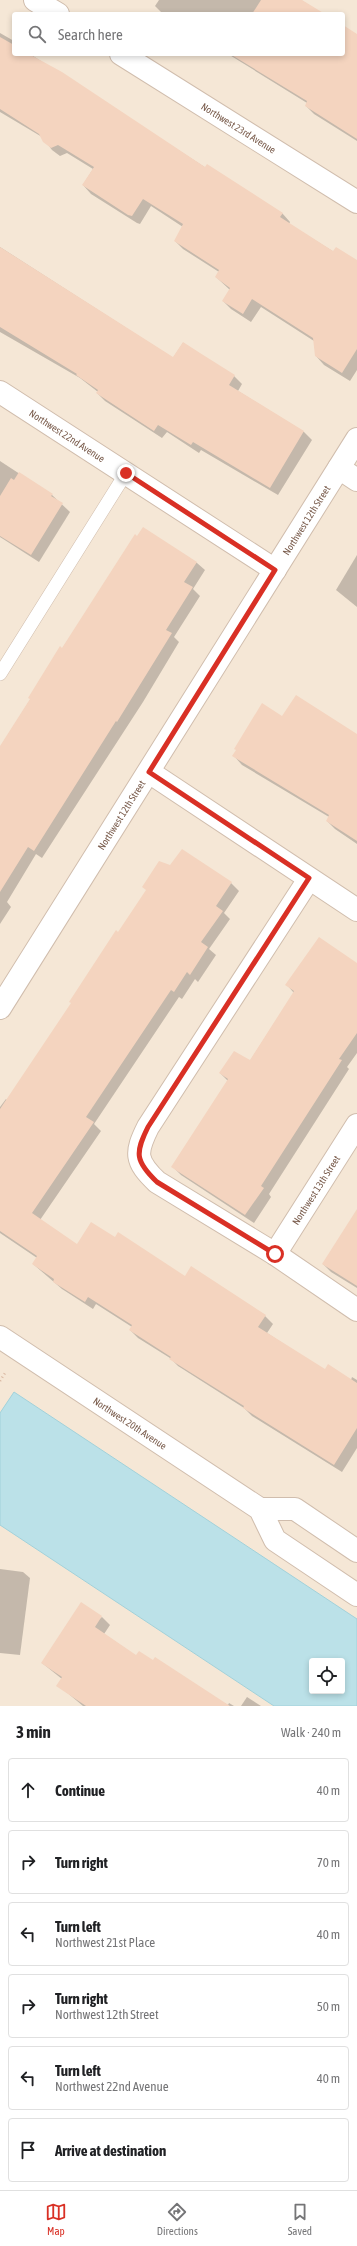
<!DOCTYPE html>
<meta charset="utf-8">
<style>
:root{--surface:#fff;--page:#f2f2f2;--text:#202124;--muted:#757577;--line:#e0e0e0;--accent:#d93025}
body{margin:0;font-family:"Asap Condensed",sans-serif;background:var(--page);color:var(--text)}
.controls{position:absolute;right:12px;bottom:12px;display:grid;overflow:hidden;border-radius:4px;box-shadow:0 2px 6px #0003}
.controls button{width:36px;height:36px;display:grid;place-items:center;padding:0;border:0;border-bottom:1px solid var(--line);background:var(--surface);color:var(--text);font:20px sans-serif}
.stop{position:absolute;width:12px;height:12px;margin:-9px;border:3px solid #d93025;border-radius:50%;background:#fff}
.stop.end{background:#d93025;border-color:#fff;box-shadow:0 1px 4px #0008}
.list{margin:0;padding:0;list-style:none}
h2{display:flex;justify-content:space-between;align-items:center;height:52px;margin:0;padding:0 16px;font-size:17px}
h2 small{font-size:13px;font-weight:400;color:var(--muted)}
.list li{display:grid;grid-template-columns:26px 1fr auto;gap:12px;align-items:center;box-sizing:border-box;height:64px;margin:0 8px 8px;padding:0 8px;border:1px solid var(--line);border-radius:4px}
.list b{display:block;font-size:15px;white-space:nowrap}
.list p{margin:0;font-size:13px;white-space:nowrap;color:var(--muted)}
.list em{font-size:13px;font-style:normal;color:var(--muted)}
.icon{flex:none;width:22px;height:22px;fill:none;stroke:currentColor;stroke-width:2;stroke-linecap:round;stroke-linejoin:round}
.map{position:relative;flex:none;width:357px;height:1706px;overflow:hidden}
.search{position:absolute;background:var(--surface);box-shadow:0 2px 6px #0003;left:12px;right:12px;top:12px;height:44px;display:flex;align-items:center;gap:10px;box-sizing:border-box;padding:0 14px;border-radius:4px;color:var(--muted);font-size:15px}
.sheet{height:484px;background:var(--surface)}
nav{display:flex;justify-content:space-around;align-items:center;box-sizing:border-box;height:56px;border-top:1px solid var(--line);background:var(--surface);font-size:11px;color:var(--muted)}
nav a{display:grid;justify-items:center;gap:2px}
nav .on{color:var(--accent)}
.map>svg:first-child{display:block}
.residential{fill:#f5e7d6;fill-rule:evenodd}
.water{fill:#bbe1e8;stroke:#a1d1da;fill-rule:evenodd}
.shadow{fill:#0003}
.building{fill:#f4d4bf}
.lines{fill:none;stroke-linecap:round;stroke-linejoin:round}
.service-casing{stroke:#d0bdad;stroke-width:14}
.minor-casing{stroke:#d0bdad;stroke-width:24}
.tertiary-casing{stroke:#d0bdad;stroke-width:24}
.path{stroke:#d9b7a1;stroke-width:2.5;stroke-dasharray:1 3;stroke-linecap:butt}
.service{stroke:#fff;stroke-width:13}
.minor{stroke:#fff;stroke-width:22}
.tertiary{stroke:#fff;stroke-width:22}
.route{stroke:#d93025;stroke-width:5}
.labels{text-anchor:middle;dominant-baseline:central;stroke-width:3;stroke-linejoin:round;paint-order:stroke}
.street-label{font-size:10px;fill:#795b4b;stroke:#fff9ef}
</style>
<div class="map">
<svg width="357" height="1706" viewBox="0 0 357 1706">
<rect width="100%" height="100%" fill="#fdf5e8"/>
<path class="residential" d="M0 0H357V1706H0ZM14 14H343V54H14ZM312 1661H342V1691H312Z"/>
<path class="water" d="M14 1392 357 1619V1706H274L0 1525V1413ZM312 1661H342V1691H312Z"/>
<g class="shadow">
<polygon points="159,0 301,0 323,14 163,14 155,6"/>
<polygon points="343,26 357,35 357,141 314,114 306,106 307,103 228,54 343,54"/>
<polygon points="0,33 14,41 14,54 30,54 206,168 282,213 290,222 289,224 334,252 357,262 357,370 350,381 324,365 316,356 314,341 261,307 251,322 231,309 223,301 230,290 216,277 219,272 183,249 175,241 183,227 151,206 140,224 137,223 91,194 83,185 93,169 67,153 60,156 52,150 42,137 0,112"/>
<polygon points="0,247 173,358 183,343 234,376 242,384 238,391 304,432 312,440 278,495 201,450 199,453 167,432 162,438 105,401 97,393 98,392 80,378 0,332"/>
<polygon points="0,461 52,495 70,512 39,562 0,537"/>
<polygon points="143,529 197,563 205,570 193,589 200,596 174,637 179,642 143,702 42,858 36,854 7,902 11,907 0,924 0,748 62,649"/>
<polygon points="357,555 357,607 336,590"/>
<polygon points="282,718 357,735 357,844 335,829 327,821 329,817 242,765 234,756"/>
<polygon points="231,883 239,891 224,913 230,919 209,949 216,955 198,982 195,979 182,999 179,997 94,1124 101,1131 40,1220 77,1245 185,1278 265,1316 273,1324 267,1333 325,1371 351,1380 352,1377 357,1380 357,1448 342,1472 252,1416 244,1408 178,1366 170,1358 138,1338 130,1330 132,1327 96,1304 93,1309 62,1289 33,1264 37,1258 0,1233 0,1107 6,1099 7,1100 119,934"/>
<polygon points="357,964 357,1053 347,1067 349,1069 269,1194 271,1197 254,1223 181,1175 173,1167 228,1081 220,1073 250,1061 294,993 287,985"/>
<polygon points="357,1225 357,1288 331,1272 323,1264"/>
<polygon points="0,1569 23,1572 30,1578 20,1655 0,1653"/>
<polygon points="102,1617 110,1625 104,1634 136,1656 228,1705 229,1703 234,1706 83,1706 58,1685 62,1679 42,1663"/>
<polygon points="247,1697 261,1706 241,1706"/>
</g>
<g class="building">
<polygon points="261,0 302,0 325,14 252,14"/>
<polygon points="343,25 357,34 357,139 305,106 307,101 230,54 343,54"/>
<polygon points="0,37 14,45 14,54 29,54 62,72 205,167 207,164 283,213 280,217 333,251 336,247 357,260 357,349 342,373 315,356 313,338 252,299 243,314 222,301 230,288 215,277 219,270 174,241 183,224 143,199 132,216 128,215 82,185 94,167 58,145 51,148 43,142 39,134 0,109"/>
<polygon points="0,247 173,357 183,342 200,353 235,375 229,385 304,431 270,488 193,442 191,445 158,425 154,431 96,393 98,390 76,375 77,374 0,327"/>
<polygon points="19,472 53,494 51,496 63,503 31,555 0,536 0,496 11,478 14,480"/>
<polygon points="143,527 197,562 184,582 193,587 166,630 172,633 117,722 116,721 34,851 28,847 0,892 0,746 30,699 28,698 60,646 62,648 135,534 137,536"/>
<polygon points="296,695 357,734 357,841 326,821 329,815 232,756 236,750 234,749 262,703 282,716"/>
<polygon points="182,849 232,882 216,906 223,911 201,942 208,947 190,975 187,972 174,992 171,990 86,1117 94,1122 32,1213 77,1244 91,1222 115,1237 118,1232 185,1276 191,1266 266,1315 258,1327 325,1369 328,1364 357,1383 357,1428 334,1465 243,1408 244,1406 169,1359 171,1357 129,1330 132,1325 88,1297 85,1302 53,1282 54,1279 32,1264 37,1256 0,1231 0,1109 71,1003 69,1002 116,930 118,932 146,890 142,887 159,861 170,865"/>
<polygon points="319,937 357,963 357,1033 339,1059 342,1060 261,1186 264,1188 245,1215 171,1167 228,1079 219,1073 234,1051 250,1060 294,991 285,985"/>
<polygon points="357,1209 357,1286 322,1264"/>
<polygon points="81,1602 102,1616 95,1627 136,1655 139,1651 153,1660 155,1657 230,1706 86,1706 56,1686 62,1677 41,1663"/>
</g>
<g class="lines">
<defs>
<polyline id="service" points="0,674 126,473"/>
<g id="minor">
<polyline points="35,0 58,14"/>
<path id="s1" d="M121 54 357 202"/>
<path id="s2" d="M0 392 275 570"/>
<polyline points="339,468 357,480"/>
<polyline points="149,772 357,910"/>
<path d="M309 879 148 1127C135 1153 135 1161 157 1182L275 1254 357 1310"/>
<path id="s3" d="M0 1008 357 439"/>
<path id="s4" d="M275 1254 357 1125"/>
</g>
<g id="tertiary">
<path id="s5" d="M0 1337 260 1509 275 1540 357 1595"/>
<polyline points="260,1509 295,1509 357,1551"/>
</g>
</defs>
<use href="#service" class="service-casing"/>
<use href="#minor" class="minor-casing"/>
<use href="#tertiary" class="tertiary-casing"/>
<polyline class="path" points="0,1381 5,1373"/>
<use href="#service" class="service"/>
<use href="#minor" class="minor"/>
<use href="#tertiary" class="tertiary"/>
</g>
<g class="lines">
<path class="route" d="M126 473 275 570 149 772 309 878 148 1127C135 1153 135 1161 157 1182L275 1254"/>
</g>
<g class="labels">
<g class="street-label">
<text stroke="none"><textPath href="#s1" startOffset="139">Northwest 23rd Avenue</textPath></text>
<text stroke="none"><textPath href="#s2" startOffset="80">Northwest 22nd Avenue</textPath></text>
<text stroke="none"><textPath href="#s3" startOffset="576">Northwest 12th Street</textPath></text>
<text stroke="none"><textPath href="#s3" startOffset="228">Northwest 12th Street</textPath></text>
<text stroke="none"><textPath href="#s4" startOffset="76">Northwest 13th Street</textPath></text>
<text stroke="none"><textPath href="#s5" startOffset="156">Northwest 20th Avenue</textPath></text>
</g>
</g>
</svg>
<div class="controls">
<button><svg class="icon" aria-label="locate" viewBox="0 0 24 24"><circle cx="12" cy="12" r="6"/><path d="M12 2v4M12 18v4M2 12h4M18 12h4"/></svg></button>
</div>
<div class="stop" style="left:275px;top:1254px"></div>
<div class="stop end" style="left:126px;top:473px"></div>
<div class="search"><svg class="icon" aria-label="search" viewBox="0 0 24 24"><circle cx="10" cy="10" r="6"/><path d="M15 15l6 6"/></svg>Search here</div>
</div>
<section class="sheet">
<h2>3 min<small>Walk · 240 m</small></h2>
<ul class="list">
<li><svg class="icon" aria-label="ahead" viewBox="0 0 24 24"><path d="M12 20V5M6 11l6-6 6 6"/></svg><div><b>Continue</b></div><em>40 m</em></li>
<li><svg class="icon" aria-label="right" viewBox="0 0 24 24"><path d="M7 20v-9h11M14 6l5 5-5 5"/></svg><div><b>Turn right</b></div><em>70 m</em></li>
<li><svg class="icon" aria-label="left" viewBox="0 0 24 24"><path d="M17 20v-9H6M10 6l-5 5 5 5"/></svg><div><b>Turn left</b><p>Northwest 21st Place</p></div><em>40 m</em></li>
<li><svg class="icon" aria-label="right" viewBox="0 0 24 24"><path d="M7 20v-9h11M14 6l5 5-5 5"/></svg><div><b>Turn right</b><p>Northwest 12th Street</p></div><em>50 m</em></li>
<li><svg class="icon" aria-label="left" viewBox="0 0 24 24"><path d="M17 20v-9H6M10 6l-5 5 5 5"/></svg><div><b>Turn left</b><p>Northwest 22nd Avenue</p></div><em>40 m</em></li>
<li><svg class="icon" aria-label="arrive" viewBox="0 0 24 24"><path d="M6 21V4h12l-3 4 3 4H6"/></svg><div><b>Arrive at destination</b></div></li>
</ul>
</section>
<nav>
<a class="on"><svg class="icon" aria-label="map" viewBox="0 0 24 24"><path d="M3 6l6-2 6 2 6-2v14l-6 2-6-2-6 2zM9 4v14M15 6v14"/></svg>Map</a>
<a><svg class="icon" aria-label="directions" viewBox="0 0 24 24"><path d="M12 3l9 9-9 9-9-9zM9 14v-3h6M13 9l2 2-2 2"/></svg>Directions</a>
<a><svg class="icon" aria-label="saved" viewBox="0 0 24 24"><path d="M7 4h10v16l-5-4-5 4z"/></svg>Saved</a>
</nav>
